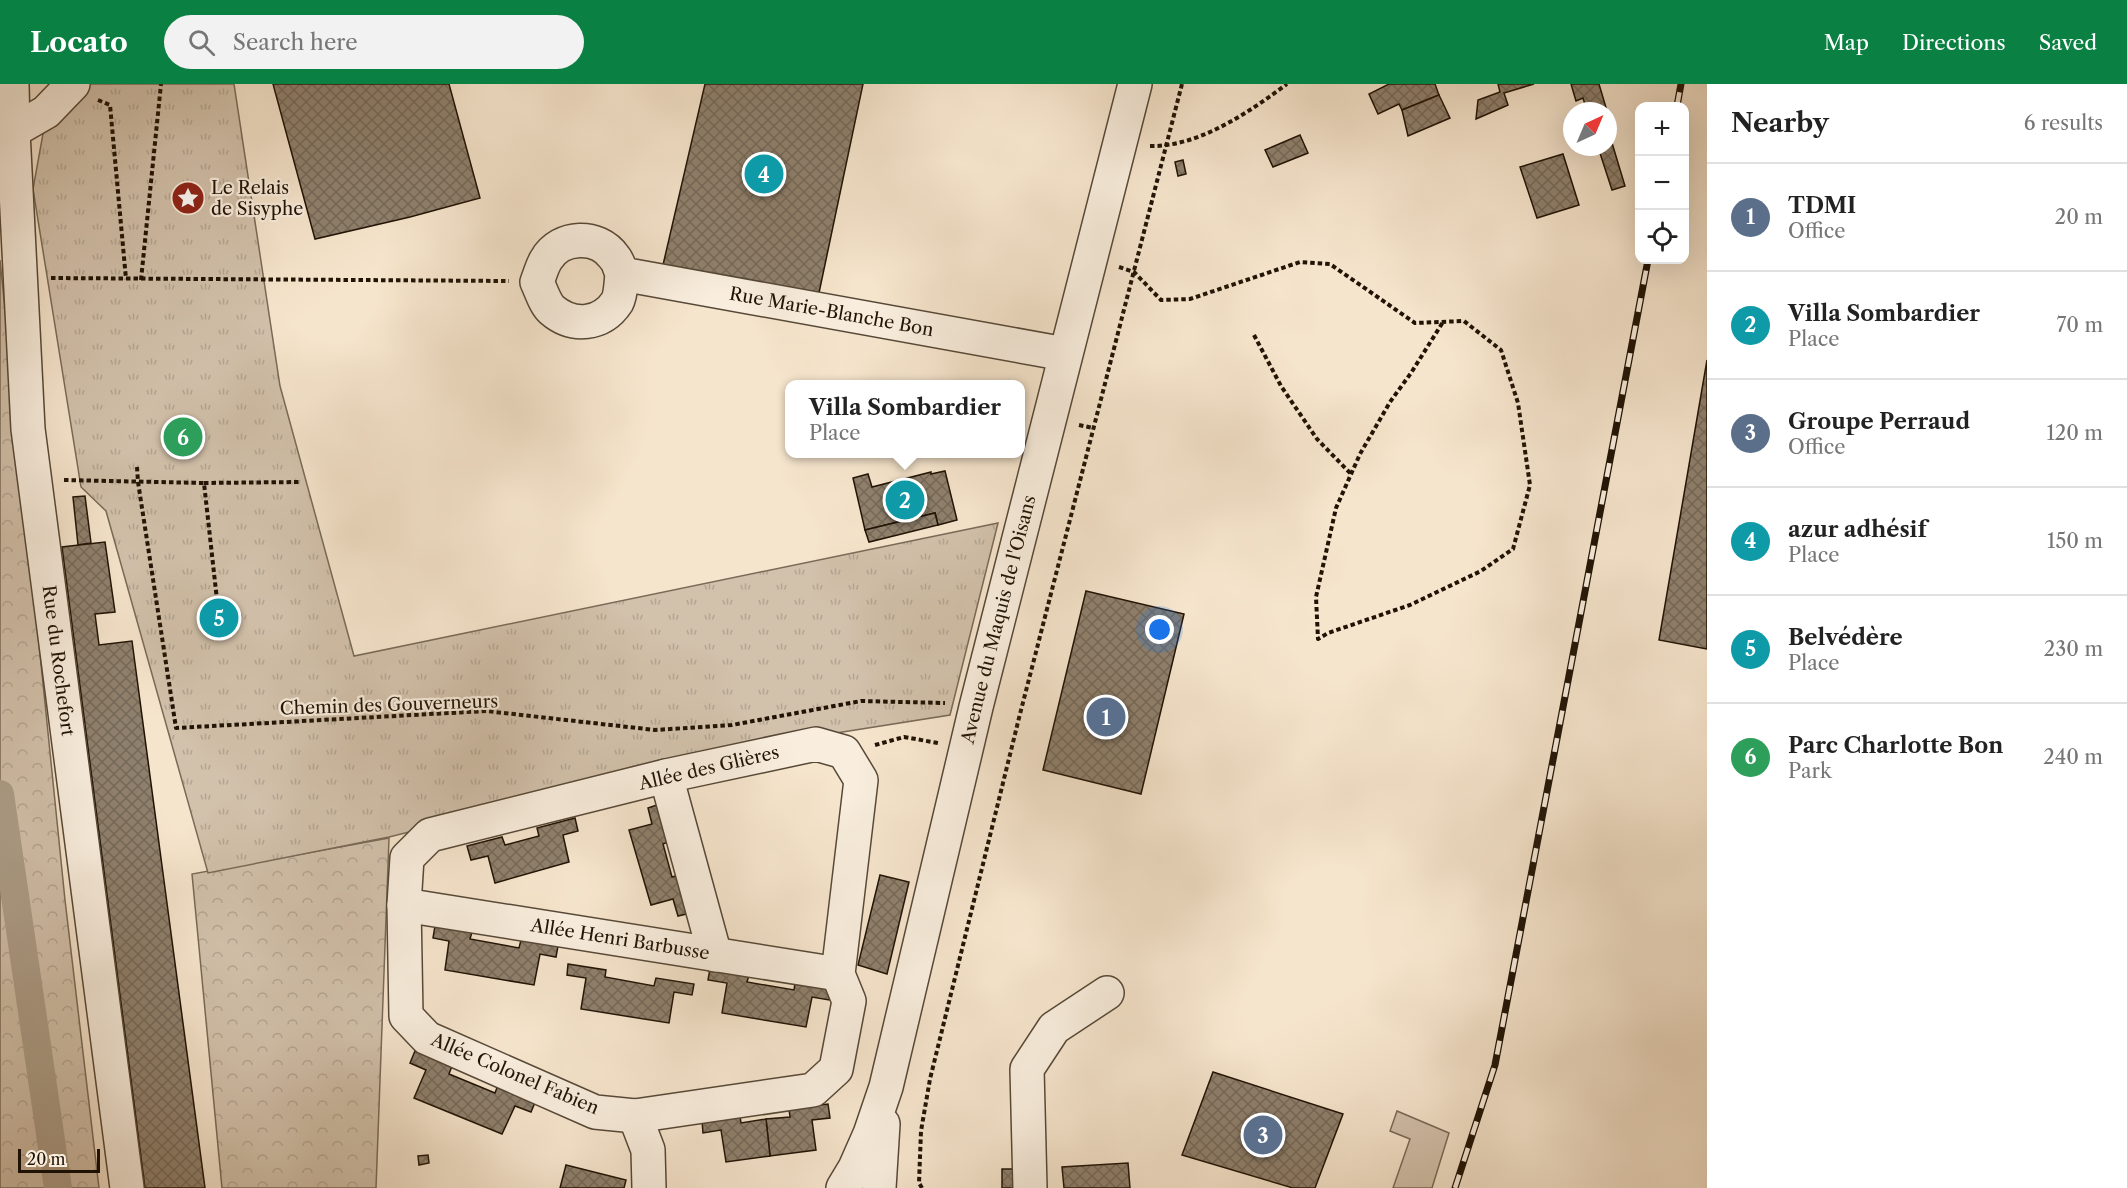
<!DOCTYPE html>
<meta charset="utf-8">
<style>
:root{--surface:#fff;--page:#f2f2f2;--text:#222;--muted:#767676;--line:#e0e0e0;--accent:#0b8043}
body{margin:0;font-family:"Libre Caslon Text",serif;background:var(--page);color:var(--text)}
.controls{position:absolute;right:18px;top:18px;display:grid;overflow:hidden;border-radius:12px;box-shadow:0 6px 24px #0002}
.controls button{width:54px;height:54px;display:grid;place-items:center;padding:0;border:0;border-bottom:2px solid var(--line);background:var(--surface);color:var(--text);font:30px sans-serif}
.compass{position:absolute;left:1563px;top:18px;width:54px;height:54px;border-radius:50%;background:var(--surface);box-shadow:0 6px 24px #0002;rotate:44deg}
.scale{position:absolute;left:18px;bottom:15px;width:82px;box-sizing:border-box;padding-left:6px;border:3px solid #201305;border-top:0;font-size:16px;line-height:21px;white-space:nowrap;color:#201305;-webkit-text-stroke:4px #f9eede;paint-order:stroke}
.you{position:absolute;left:1160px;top:546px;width:21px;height:21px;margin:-15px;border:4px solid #fff;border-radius:50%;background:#1a73e8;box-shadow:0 0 0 9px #1a73e833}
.badge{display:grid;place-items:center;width:39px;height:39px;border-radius:50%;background:var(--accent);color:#fff;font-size:20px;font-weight:700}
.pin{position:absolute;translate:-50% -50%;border:3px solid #fff;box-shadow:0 2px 6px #0006}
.popup{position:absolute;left:785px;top:296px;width:240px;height:78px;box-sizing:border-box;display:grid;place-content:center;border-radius:12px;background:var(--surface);filter:drop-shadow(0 2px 4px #0005);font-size:20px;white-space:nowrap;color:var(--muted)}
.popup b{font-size:22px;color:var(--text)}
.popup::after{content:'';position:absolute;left:50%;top:100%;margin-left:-12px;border:12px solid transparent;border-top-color:var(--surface)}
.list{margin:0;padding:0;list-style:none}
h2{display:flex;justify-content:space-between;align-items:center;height:78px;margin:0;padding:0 24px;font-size:26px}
h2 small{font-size:20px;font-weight:400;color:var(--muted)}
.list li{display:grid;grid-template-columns:39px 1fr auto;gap:18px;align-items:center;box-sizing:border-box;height:108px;padding:0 24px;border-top:2px solid var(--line)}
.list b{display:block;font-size:22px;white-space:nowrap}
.list p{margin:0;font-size:20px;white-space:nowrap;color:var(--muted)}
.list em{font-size:20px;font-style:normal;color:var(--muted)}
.icon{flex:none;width:33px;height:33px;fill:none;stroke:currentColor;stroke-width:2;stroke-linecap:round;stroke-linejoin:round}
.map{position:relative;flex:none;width:1707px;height:1104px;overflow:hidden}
header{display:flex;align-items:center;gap:36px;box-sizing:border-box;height:84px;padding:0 30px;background:var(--accent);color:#fff}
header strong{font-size:28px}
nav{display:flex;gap:33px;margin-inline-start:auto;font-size:21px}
.search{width:420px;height:54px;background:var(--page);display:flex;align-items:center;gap:15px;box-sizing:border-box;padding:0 21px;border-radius:33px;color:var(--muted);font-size:22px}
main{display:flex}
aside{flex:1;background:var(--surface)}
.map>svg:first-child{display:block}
.green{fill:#d2c1ab;stroke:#796a58;stroke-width:1.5}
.forest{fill:url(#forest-crowns);stroke:#796a58;stroke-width:1.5}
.park{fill:url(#park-tufts);stroke:#796a58;stroke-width:1.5}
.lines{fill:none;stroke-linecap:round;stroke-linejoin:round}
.canal{stroke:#ad9e89;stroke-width:28}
.building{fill:url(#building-cross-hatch);stroke:#201305;stroke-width:1.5}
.minor-casing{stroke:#564837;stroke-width:36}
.path{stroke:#201305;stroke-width:4;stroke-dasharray:4.5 3;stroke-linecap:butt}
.minor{stroke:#f9eede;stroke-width:33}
.rail-casing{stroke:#201305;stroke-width:7}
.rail{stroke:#f9eede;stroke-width:4.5;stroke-dasharray:14;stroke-linecap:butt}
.labels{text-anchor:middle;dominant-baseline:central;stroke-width:4.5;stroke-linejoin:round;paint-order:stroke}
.poi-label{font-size:18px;fill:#201305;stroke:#f9eede;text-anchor:start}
.street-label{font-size:18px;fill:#201305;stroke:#f9eede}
</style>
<header>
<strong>Locato</strong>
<div class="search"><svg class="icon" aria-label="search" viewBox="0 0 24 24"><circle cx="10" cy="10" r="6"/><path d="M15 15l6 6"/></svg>Search here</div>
<nav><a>Map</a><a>Directions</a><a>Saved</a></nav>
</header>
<main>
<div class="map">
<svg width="1707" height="1104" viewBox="0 0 1707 1104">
<defs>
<pattern id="forest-crowns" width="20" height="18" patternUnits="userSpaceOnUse" patternTransform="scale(1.5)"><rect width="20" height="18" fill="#d2c1ab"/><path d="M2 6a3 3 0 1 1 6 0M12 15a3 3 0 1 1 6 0" fill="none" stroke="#b4a592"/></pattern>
<pattern id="park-tufts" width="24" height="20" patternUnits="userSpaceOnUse" patternTransform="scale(1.5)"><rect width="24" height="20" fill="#d2c1ab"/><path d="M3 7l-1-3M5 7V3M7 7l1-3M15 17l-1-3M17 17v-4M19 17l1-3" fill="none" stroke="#b4a592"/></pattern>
<pattern id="building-cross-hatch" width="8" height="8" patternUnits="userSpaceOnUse" patternTransform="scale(1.5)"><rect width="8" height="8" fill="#8f806d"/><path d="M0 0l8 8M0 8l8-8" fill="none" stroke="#746858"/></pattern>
</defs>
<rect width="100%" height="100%" fill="#f6e5cd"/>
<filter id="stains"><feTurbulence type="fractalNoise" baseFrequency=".00333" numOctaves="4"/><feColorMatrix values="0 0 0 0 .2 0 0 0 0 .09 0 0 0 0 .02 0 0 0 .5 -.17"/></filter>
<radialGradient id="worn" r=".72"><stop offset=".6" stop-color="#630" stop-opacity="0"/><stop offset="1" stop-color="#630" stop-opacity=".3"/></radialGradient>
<polygon class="green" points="1397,1027 1449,1049 1432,1104 1393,1104 1410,1055 1390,1047"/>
<g class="forest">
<polygon points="0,176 65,816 99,1104 0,1104"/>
<polygon points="389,754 376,1104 222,1104 192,790"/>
</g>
<polygon class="park" points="52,0 234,0 280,302 354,572 998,439 950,631 830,650 574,707 389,753 208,789 106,427 81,403 33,105"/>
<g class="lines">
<polyline class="canal" points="0,710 58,1104"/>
</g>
<g class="building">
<polygon points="273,0 449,0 480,114 410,133 315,155"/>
<polygon points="705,0 863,0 819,209 663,181"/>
<polygon points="1389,0 1435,0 1439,11 1402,26 1399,20 1378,30 1369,10"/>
<polygon points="1498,0 1534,0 1504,9 1508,21 1476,35 1478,16 1500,8"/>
<polygon points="1571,0 1599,0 1607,27 1587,27 1583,14 1576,17"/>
<polygon points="1439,11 1450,34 1408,52 1402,26"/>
<polygon points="1608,31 1613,48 1609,49 1625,102 1612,106 1598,63 1608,63"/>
<polygon points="1300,51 1308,69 1273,83 1265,66"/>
<polygon points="1563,70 1579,121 1537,134 1520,83"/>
<polygon points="1183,76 1186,90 1178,92 1175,78"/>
<polygon points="1707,276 1707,565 1659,556"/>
<polygon points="945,387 957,436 938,441 935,429 865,446 853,394 868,390 872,403 931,388 931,390"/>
<polygon points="85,412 91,459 78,461 73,413"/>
<polygon points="935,429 938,441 869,458 865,446"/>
<polygon points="105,458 115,528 95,530 99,561 132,557 205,1104 145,1104 62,463"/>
<polygon points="1086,507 1184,530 1141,710 1043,686"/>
<polygon points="660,720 671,757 663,760 672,793 680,791 691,829 678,832 673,815 651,821 629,746 652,740 648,724"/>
<polygon points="575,734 578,747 563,751 569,778 495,799 488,772 471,776 467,762 502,753 505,761 539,752 537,744"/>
<polygon points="880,791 909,798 887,890 858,881"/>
<polygon points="435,842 472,848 470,855 519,864 521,856 558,862 556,873 540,870 534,901 445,886 449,857 433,854"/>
<polygon points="568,880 606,886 605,893 654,902 656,894 694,900 692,911 674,908 669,939 581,925 586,894 567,891"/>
<polygon points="710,885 749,891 747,898 794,906 795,899 831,904 829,916 812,913 806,943 722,929 727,899 708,896"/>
<polygon points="415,967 452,982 449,990 495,1009 498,1001 536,1016 531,1028 515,1022 502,1050 414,1014 426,986 410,979"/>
<polygon points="1213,988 1343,1030 1315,1104 1293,1104 1182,1071"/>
<polygon points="828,1020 830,1034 812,1036 816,1066 770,1072 766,1035 790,1033 789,1025"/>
<polygon points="740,1032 741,1039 766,1035 770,1072 726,1078 721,1046 703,1049 702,1036"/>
<polygon points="428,1071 429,1079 419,1081 418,1072"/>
<polygon points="1128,1079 1130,1104 1064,1104 1062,1083"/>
<polygon points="566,1081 626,1096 624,1104 560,1104"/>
<rect x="1002" y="1085" width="12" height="19"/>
</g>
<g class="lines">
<defs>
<g id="minor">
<path id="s1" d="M73 0 46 28 13 47 28 345 127 1104"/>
<polyline points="12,1 13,47"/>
<path id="s2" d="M622 190C621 198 621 211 617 218 602 241 573 244 552 226 545 220 541 206 537 198 540 191 542 182 546 176 560 151 598 150 614 173 618 177 620 185 622 190L1065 270"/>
<polygon points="816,660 844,668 861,696 838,890 849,917 836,985 813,1006 635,1032 595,1028 427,954 406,932 404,821 407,774 430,751 666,692"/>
<polyline points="666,692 715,871"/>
<path id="s3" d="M404 821 838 890"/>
<polyline points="635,1032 648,1066 649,1104"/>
<path id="s4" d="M843 1104 855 1084 870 1050 886 1003 976 623 1135 0"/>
<polyline points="879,1104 883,1040"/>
<polyline points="1030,1104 1027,985 1054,944 1107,909"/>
</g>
</defs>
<use href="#minor" class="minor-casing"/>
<g class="path">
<polyline points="98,16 110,21 126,195"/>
<path d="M1150 62C1199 63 1249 28 1287 0"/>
<polyline points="1119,183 1134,188 1161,216 1190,215 1300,178 1330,180 1415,239 1464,237 1501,266 1518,319 1530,401 1513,465 1481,487 1410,521 1328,549 1318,555 1316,513 1336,424 1360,370 1390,318 1411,289 1443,238"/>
<polyline points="51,194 509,197"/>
<polyline points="141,196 161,0"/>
<polyline points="1254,251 1281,302 1317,355 1351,390"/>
<polyline points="1079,341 1093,344"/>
<polyline points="137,383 138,398 176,644 486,627 655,646 732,641 861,617 945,619"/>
<polyline points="64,396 204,399 219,534"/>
<polyline points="204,399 299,398"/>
<polyline points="875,661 904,653 938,659"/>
<polyline points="922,1104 919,1099 921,1047 930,995 1019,634 1182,0"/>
</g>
<use href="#minor" class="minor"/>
<defs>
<g id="rail">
<polyline points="1677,22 1681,0"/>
<polyline points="1455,1104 1495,981 1648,176"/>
</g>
</defs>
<use href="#rail" class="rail-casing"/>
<use href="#rail" class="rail"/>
</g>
<defs>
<symbol id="sight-disc" viewBox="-11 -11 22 22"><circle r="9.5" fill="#8f2418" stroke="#f9eede"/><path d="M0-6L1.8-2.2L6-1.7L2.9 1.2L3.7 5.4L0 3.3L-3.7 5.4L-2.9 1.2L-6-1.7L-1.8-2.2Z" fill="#fff"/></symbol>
</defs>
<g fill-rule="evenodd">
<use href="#sight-disc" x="169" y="95" width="38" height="38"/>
</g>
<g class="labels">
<g class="poi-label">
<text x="211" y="104">Le Relais<tspan x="211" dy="21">de Sisyphe</tspan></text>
</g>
<g class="street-label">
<text stroke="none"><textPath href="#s2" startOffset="471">Rue Marie-Blanche Bon</textPath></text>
<text stroke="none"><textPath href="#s4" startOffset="591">Avenue du Maquis de l'Oisans</textPath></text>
<text stroke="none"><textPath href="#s1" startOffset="609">Rue du Rochefort</textPath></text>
<text transform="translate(389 621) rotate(-2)">Chemin des Gouverneurs</text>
<text transform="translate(709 684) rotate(-13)">Allée des Glières</text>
<text stroke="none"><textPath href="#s3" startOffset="219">Allée Henri Barbusse</textPath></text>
<text transform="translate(515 990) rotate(23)">Allée Colonel Fabien</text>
</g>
</g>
<rect width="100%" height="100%" filter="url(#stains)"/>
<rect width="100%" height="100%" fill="url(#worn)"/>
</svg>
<div class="controls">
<button>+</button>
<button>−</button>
<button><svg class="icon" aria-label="locate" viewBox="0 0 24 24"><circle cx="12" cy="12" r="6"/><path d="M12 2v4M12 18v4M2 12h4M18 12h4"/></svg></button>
</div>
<svg class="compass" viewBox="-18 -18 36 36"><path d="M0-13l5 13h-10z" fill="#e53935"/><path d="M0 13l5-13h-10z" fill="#767676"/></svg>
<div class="scale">20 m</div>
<div class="you"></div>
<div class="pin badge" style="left:1106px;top:633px;background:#5c6f8a">1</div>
<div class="pin badge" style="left:905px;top:416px;background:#0f9aa8">2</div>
<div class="popup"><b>Villa Sombardier</b>Place</div>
<div class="pin badge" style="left:1263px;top:1051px;background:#5c6f8a">3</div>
<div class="pin badge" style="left:764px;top:90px;background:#0f9aa8">4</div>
<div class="pin badge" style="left:219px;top:534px;background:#0f9aa8">5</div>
<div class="pin badge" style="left:183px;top:353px;background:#2e9e5b">6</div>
</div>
<aside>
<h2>Nearby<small>6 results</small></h2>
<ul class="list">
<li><span class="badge" style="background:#5c6f8a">1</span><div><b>TDMI</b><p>Office</p></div><em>20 m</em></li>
<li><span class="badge" style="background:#0f9aa8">2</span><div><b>Villa Sombardier</b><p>Place</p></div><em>70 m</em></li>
<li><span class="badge" style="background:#5c6f8a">3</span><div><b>Groupe Perraud</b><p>Office</p></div><em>120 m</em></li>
<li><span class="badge" style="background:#0f9aa8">4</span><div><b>azur adhésif</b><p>Place</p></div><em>150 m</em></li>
<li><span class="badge" style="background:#0f9aa8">5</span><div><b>Belvédère</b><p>Place</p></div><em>230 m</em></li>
<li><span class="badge" style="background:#2e9e5b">6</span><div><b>Parc Charlotte Bon</b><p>Park</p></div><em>240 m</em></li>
</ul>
</aside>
</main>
